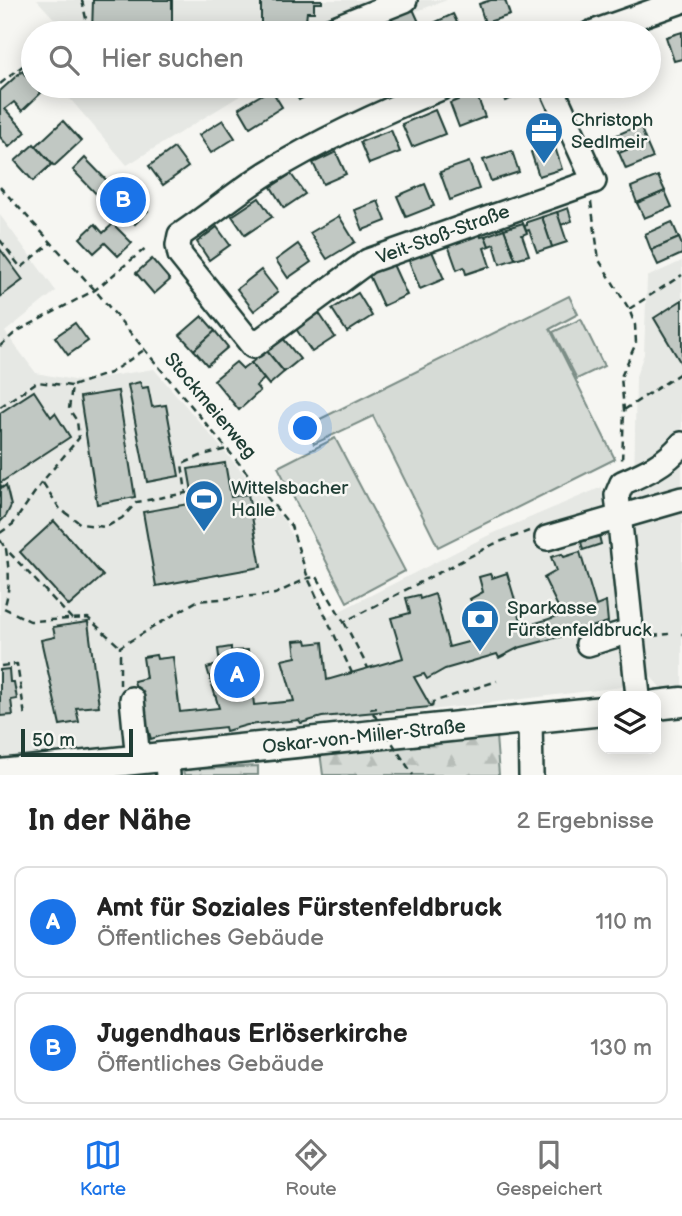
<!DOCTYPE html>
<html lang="de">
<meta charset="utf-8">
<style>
:root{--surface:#fff;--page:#f6f6f6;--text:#222;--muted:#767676;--line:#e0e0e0;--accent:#1a73e8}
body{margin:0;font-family:"Balsamiq Sans",sans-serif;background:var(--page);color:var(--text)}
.controls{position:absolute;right:21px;bottom:21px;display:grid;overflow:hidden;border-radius:14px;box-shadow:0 4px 18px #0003}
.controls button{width:63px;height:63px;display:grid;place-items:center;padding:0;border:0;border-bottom:2px solid var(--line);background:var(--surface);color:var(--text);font:35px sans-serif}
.scale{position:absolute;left:21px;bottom:18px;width:112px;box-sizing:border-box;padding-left:7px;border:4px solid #1f3d34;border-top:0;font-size:19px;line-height:24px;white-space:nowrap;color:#1f3d34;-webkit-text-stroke:5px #f6f6f2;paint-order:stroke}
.you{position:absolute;left:306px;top:429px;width:24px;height:24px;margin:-18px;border:5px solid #fff;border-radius:50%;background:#1a73e8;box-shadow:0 0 0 10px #1a73e833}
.badge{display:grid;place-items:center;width:46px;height:46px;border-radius:50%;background:var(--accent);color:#fff;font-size:23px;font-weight:700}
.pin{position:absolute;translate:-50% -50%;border:4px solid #fff;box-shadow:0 2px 7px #0006}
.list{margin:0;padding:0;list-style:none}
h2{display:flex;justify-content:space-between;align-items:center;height:91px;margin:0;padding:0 28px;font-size:30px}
h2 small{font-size:23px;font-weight:400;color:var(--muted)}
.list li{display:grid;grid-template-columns:46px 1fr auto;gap:21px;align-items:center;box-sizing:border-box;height:112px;margin:0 14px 14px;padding:0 14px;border:2px solid var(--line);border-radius:14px}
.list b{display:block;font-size:26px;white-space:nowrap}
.list p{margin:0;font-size:23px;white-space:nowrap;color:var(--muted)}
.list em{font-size:23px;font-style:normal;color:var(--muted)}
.icon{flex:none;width:38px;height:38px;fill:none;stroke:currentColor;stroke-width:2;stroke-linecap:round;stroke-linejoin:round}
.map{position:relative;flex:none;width:682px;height:775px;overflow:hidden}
.search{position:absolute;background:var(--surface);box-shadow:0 4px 18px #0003;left:21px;right:21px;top:21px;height:77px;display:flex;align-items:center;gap:18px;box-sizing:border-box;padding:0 24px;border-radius:38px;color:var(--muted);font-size:26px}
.sheet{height:343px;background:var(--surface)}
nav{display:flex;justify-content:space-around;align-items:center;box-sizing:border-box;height:98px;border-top:2px solid var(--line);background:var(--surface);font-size:19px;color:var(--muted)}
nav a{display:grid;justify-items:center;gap:4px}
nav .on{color:var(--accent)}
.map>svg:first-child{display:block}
.built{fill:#e6e8e4}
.forest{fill:url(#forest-firs);stroke:#7a8c85;stroke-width:2}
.pitch{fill:#d6dbd6;stroke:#7a8c85;stroke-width:2}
.building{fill:#c1c8c3;stroke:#1f3d34;stroke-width:2}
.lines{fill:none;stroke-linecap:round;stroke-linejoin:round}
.minor-casing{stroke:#1f3d34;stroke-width:28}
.major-casing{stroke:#1f3d34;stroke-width:33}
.path{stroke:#1f3d34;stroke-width:2.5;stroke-dasharray:7 5;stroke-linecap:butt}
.minor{stroke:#f6f6f2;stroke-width:23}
.major{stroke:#f6f6f2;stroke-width:28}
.path-bridge{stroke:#1f3d34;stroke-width:2.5;stroke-dasharray:7 5;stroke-linecap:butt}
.labels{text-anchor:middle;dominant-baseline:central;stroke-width:5;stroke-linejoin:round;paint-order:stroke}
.poi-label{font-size:19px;fill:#1f3d34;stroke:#f6f6f2;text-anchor:start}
.street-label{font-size:19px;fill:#1f3d34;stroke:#f6f6f2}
</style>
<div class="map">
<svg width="682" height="775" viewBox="0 0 682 775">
<defs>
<pattern id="forest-firs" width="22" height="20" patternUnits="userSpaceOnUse" patternTransform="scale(1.75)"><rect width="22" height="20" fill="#d6dbd6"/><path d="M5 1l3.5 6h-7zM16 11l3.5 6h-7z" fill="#b7bdb8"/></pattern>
</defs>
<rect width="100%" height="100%" fill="#f6f6f2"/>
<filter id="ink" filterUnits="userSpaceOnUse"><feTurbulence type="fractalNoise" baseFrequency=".0143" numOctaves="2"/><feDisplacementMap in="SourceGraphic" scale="14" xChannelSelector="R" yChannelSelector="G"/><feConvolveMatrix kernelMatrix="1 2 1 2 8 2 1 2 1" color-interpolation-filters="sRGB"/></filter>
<g filter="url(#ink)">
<g class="built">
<polygon points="37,0 447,0 356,33 67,33"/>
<polygon points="59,86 256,86 127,165"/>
<polygon points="0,215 56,291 5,332 36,373 79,381 154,369 286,523 328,617 487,536 602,487 630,686 0,762"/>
<polygon points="682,261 682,690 670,691 660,687 645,670 643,651 635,550 634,486 636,376 644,354 647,277"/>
</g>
<g class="forest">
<polygon points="496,736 499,775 323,775 320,752"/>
<polygon points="258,766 258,775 184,775 183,770"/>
</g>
<g class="pitch">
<polygon points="569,296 578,314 550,329 615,459 438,547 373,416 314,444 306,426"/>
<polygon points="581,319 604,366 577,379 553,332"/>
<polygon points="335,438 405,571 347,602 278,467"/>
</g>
<g class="building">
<polygon points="93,0 172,0 172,33 92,33"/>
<polygon points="261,0 322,0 322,3 314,3 314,12 307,12 306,21 300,21 299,30 293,30 292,33 261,33"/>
<polygon points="491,0 505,0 510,15 485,23 479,4"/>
<polygon points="413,9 423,31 417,33 397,33 391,18"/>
<polygon points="453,14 462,33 430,33 427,26"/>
<polygon points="682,32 682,59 674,61 666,37"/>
<polygon points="22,71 41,93 22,111 14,102 5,109 26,132 9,147 0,137 0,91"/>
<polygon points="291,86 324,86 324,87 299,100"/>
<polygon points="499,86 527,86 529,92 505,101"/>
<polygon points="271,89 282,107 250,127 239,108"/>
<polygon points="476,93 485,117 459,127 450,103"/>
<polygon points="435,110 445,134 412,147 402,124"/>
<polygon points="223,120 235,138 211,153 199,135"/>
<polygon points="63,121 81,141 54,166 36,146"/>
<polygon points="640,125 646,142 619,153 612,137"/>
<polygon points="391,130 400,152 369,164 360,142"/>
<polygon points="646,142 653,158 626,169 619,153"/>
<polygon points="34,144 52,164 33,181 15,161"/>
<polygon points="554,144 562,169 539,176 531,152"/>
<polygon points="174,148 188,167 163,185 149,166"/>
<polygon points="512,151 519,172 491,181 483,160"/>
<polygon points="336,152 346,174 323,184 313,163"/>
<polygon points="85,158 116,190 122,184 148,211 135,224 110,199 105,203 73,170"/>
<polygon points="469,162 479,189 450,200 440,172"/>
<polygon points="291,174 305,194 284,208 271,187"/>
<polygon points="658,176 665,191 637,203 631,187"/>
<polygon points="425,184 434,206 406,217 397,196"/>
<polygon points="665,191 672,207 644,218 637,203"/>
<polygon points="259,198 272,217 245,235 232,216"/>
<polygon points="378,201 386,221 363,230 355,210"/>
<polygon points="568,208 572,221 561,225 557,212"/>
<polygon points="557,212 567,242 552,247 542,217"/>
<polygon points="339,216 355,242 327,259 310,233"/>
<polygon points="542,217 552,247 537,252 529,230 526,231 524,226 527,225 527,222"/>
<polygon points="672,222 679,238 651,250 645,234"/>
<polygon points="523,223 527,233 522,235 529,255 515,259 504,229"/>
<polygon points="95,224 103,233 113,224 132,243 118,256 105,243 94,253 80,238"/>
<polygon points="217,227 230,245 209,260 197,242"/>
<polygon points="504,229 515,259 500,264 494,244 489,246 485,236"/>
<polygon points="479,231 481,237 485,236 489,246 484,248 490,266 466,274 464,267 457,270 447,242"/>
<polygon points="679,238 682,245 682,254 658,265 651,250"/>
<polygon points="298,244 311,262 288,278 276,260"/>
<polygon points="0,249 23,280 0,297"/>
<polygon points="431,249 444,279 420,289 408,258"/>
<polygon points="152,259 170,280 154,294 136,273"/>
<polygon points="391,260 407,295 383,306 367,271"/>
<polygon points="261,270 278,292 254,311 237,289"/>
<polygon points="358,293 372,316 347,332 332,309"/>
<polygon points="682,300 682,365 654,318"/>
<polygon points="319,313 335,337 312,352 296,329"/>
<polygon points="202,316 215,331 194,350 180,335"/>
<polygon points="75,323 88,341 68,355 55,337"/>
<polygon points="215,331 228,347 207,365 194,350"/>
<polygon points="282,337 300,359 284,372 266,350"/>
<polygon points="266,350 284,372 269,385 251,363"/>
<polygon points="236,362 243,369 251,363 264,379 256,386 260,391 239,410 214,380"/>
<polygon points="140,382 142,388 148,387 152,407 166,405 179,476 147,482 128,385"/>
<polygon points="34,391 51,417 55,413 70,437 0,483 0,413"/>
<polygon points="118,391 135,497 97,504 80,397"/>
<polygon points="225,463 231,497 248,494 261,567 156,586 143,512 194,503 188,469"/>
<polygon points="0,484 2,488 6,485 11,506 6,516 0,522"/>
<polygon points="54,521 103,576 69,606 20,552"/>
<polygon points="599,536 601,544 583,550 581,542"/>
<polygon points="580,552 596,606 606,602 608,622 591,627 572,637 570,634 518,648 499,658 497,654 445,669 427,679 424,674 414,677 431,707 322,717 301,723 299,720 247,725 226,731 225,727 170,733 151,739 134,681 146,678 143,657 156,655 157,659 173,657 180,712 219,708 207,668 220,664 218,649 231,647 231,651 248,650 254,705 294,701 282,660 296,657 294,641 306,640 307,644 323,642 327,680 403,658 391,618 410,613 406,598 419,595 420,599 435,594 449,647 490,636 470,599 483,592 479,577 490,574 492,578 507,573 523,627 562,615 544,578 556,571 551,557 562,554 564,557"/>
<polygon points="88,622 99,706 76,708 79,722 60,725 41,640 55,637 53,627"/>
<polygon points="9,669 10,682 14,682 17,699 11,700 13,715 0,716 0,670"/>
</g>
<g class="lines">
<defs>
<g id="minor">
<polyline points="322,33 405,0"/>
<polyline points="591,33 682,1"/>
<path d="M446 86C384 111 324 138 267 173 237 192 210 215 180 235L178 245 180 255 253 346 368 261 594 181 551 86"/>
<polyline points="547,538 682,499"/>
<polyline points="588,644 630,631"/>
<path d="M638 696 617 495 622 483C645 473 666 464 682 444"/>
<polyline points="132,699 138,760"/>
<polyline points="530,719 531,775"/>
<polyline points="166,757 168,775"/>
</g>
<g id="major">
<polyline points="656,705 682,702"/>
<polyline points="0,774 603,711"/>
</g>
</defs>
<use href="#minor" class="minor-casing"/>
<use href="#major" class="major-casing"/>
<g class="path">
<polyline points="82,0 89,33"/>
<polyline points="0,84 25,64 33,64"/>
<polyline points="0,187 95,290 291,526 308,578 352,673"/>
<polyline points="591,202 599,260 629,309 635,325 636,343 621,377 624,410 622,462"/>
<polyline points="0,240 21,268 52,242"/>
<polyline points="629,309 682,275"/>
<polyline points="0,346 16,332 95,290 147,247"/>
<polyline points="0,407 37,382 72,386"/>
<polyline points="624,410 682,372"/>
<polyline points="43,483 60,509 81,524 106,527 122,518 137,502 186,493 182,464 203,455 227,449"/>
<polyline points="0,533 13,524 42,482 79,438 77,421 69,409 72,386 110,373 144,350"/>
<polyline points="0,540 6,549"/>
<path d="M72 619 6 549C9 570 11 588 4 608L30 621 88 618 119 646"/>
<polyline points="344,622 368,668"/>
<polyline points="681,634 682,634"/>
<polyline points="652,636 669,634"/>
<polyline points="1,666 17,664 25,716"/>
<polyline points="120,685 120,647 197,601 275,594 308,578 317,577 344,622 494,544 529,531"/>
<polyline points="432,707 433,702 497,681"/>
<polyline points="370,709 377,708 381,714"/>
</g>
<use href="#minor" class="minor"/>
<use href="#major" class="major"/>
<polyline class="path-bridge" points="373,713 413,775"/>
</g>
</g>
<defs>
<symbol id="office-pin" viewBox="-11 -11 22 30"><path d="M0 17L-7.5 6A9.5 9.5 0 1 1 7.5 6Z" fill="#1f6fb2" stroke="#f6f6f2"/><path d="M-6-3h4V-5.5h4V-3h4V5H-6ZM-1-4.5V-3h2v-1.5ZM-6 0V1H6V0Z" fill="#fff"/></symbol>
<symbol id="stadium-pin" viewBox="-11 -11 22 30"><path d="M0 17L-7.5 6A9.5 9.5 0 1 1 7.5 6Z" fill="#1f6fb2" stroke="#f6f6f2"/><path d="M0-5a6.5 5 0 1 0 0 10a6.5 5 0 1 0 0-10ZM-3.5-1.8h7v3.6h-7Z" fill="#fff"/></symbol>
<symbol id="bank-pin" viewBox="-11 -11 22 30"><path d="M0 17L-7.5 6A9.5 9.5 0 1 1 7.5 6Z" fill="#1f6fb2" stroke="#f6f6f2"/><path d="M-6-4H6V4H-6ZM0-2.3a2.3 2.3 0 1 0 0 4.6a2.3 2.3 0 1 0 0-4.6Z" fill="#fff"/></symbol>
</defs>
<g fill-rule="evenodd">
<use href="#office-pin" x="522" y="109" width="44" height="60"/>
<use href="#stadium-pin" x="182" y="477" width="44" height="60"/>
<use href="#bank-pin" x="458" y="597" width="44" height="60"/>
</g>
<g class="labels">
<g class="poi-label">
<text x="571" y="120">Christoph<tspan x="571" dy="22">Sedlmeir</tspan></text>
<text x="231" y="488">Wittelsbacher<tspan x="231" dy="22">Halle</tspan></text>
<text x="507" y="608">Sparkasse<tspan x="507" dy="22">Fürstenfeldbruck</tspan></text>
</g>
<g class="street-label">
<text transform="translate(443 235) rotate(-20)">Veit-Stoß-Straße</text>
<text transform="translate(210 406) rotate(50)">Stockmeierweg</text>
<text transform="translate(364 737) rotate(-6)">Oskar-von-Miller-Straße</text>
</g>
</g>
</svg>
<div class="controls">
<button><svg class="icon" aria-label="layers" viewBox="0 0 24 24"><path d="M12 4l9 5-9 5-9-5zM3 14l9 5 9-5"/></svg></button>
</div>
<div class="scale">50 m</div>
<div class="you"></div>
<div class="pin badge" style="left:237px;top:675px">A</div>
<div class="pin badge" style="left:123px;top:200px">B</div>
<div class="search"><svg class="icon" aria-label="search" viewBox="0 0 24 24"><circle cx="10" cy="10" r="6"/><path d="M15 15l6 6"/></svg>Hier suchen</div>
</div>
<section class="sheet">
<h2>In der Nähe<small>2 Ergebnisse</small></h2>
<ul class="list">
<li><span class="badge">A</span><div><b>Amt für Soziales Fürstenfeldbruck</b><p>Öffentliches Gebäude</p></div><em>110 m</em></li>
<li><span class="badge">B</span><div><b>Jugendhaus Erlöserkirche</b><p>Öffentliches Gebäude</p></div><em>130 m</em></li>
</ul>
</section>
<nav>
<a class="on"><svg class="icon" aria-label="map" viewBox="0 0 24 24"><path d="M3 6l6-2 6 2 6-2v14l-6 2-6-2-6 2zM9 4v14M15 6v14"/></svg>Karte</a>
<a><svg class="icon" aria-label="directions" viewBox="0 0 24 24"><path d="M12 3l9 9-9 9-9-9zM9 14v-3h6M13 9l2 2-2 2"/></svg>Route</a>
<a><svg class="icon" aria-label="saved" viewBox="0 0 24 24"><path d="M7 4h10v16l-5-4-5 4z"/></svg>Gespeichert</a>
</nav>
